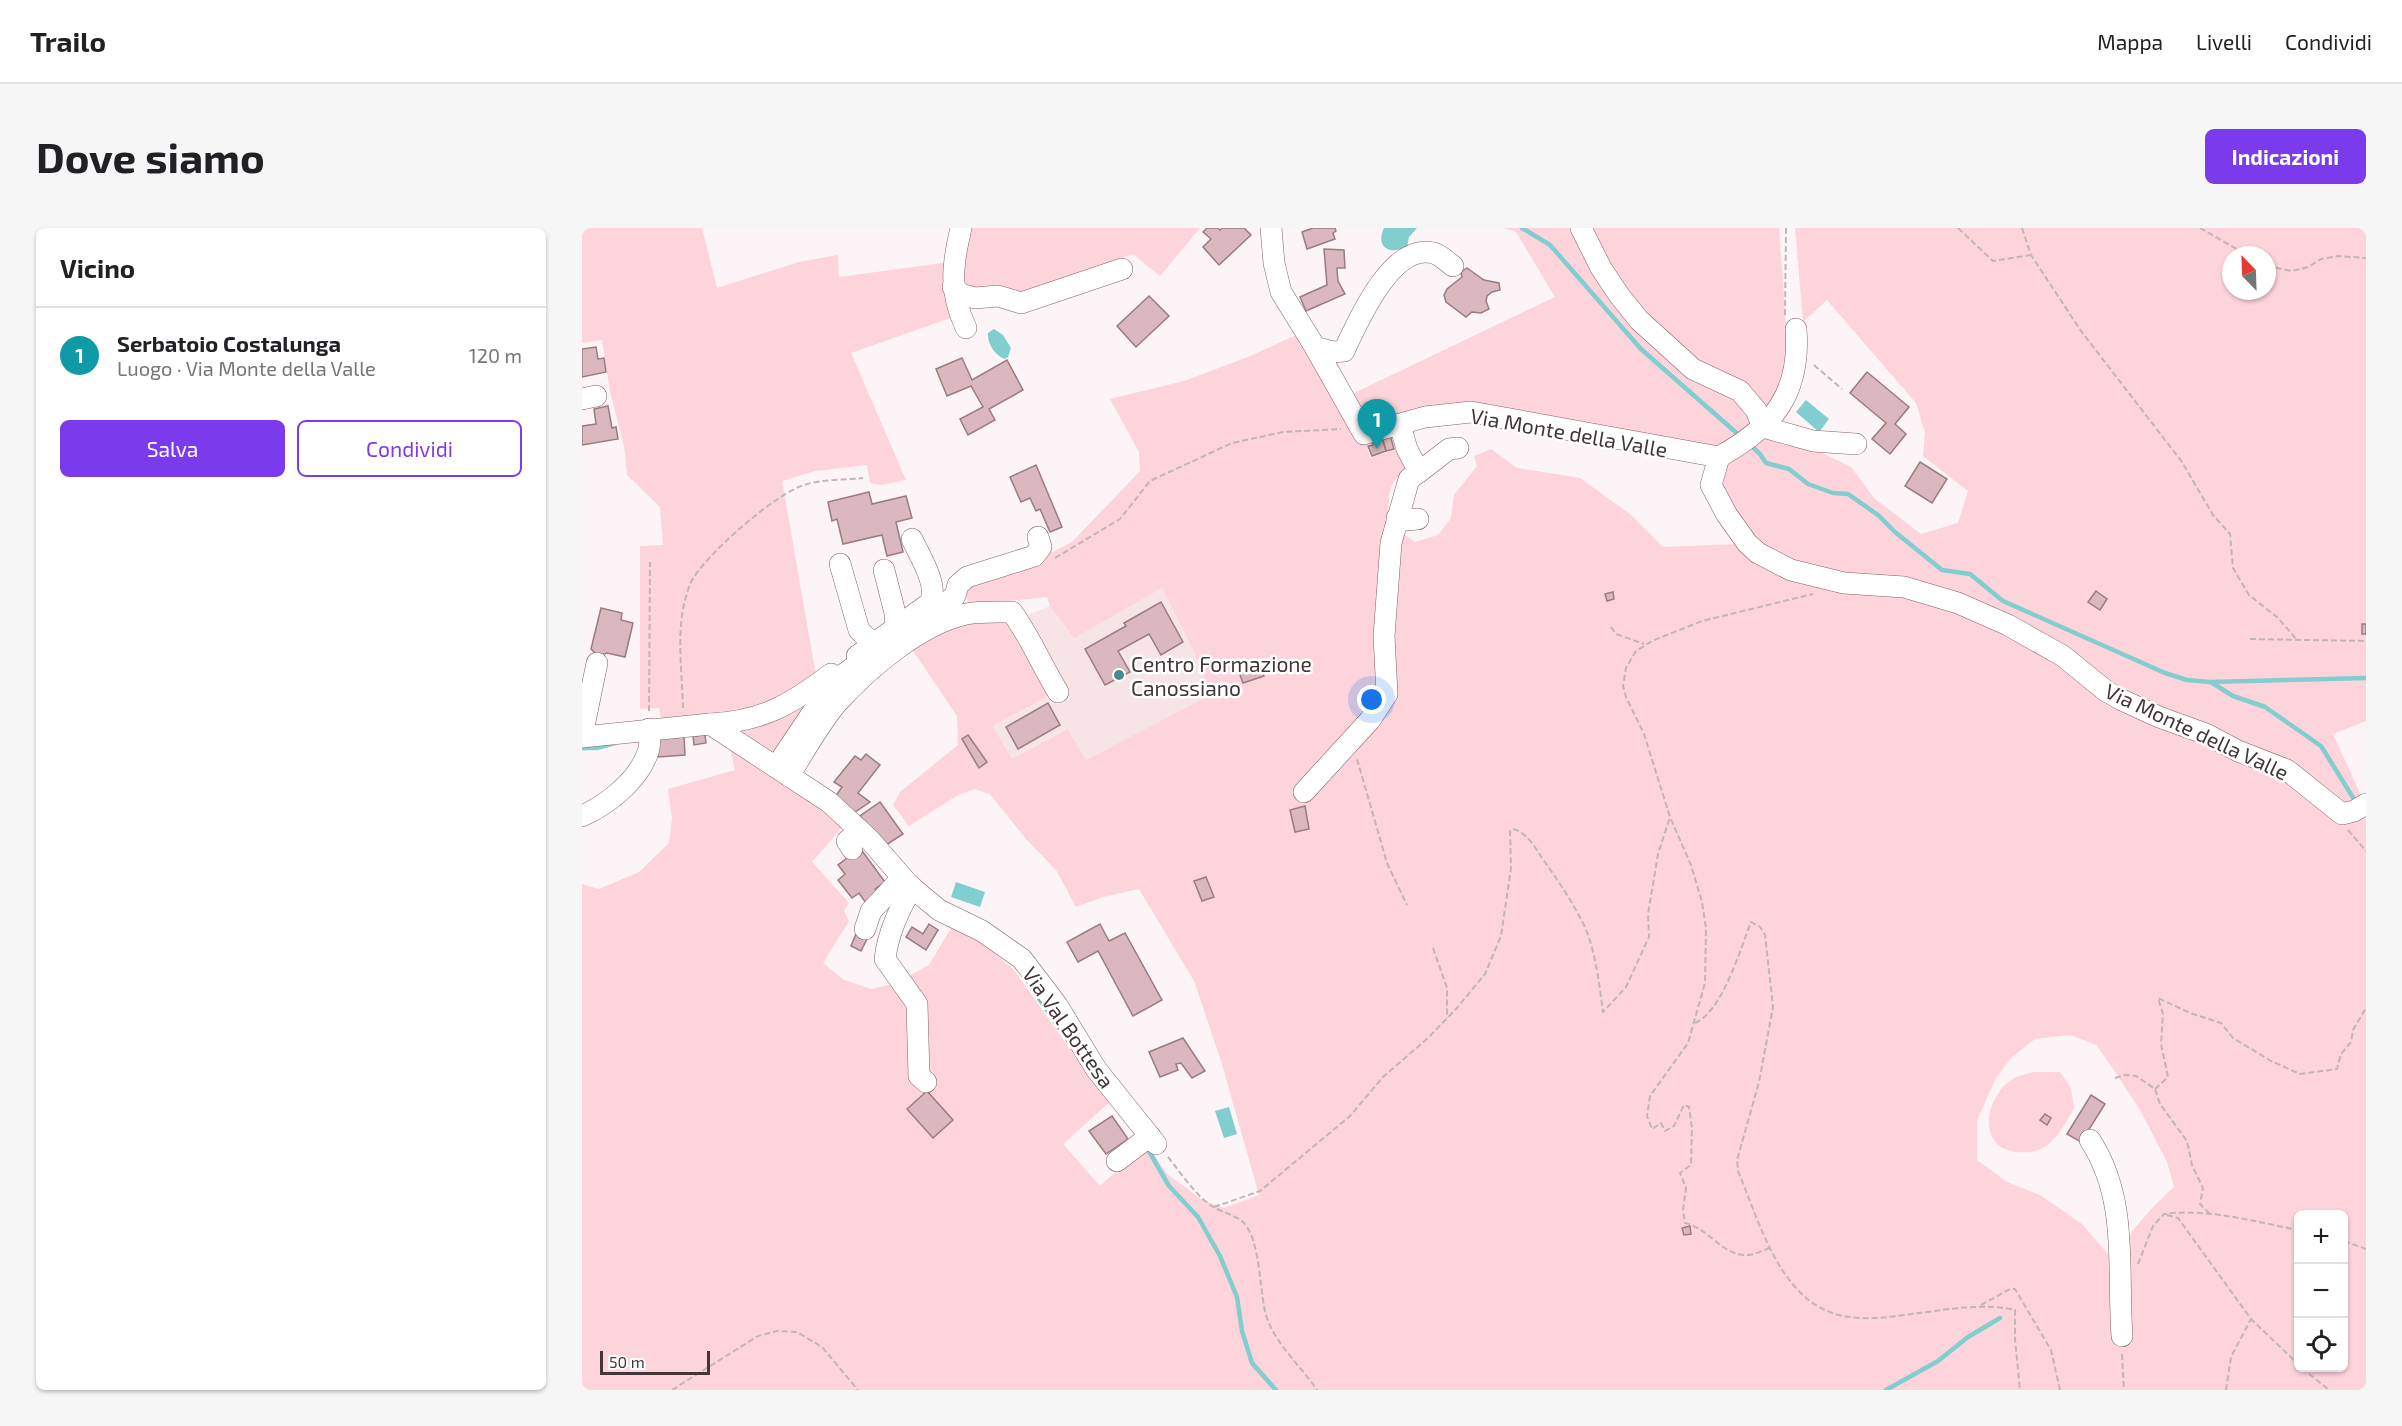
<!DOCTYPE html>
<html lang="it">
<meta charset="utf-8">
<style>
:root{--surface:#fff;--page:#f6f6f6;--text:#202124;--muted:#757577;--line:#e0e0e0;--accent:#7c3aed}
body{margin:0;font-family:"Exo 2",sans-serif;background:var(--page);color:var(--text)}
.controls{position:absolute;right:18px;bottom:18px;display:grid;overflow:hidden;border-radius:9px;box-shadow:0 2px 4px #0004}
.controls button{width:54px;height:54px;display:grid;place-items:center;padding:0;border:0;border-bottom:2px solid var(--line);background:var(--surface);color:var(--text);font:30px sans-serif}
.compass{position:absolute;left:1640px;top:18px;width:54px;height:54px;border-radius:50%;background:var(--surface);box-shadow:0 2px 4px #0004;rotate:337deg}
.scale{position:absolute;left:18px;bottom:15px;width:110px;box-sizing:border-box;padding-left:6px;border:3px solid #433538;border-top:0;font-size:16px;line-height:21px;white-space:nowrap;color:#433538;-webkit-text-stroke:4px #fff;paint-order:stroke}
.you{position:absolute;left:790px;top:472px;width:21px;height:21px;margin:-15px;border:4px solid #fff;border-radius:50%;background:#1a73e8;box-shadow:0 0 0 9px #1a73e833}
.badge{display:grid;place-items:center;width:39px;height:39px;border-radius:50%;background:var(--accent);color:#fff;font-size:20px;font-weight:700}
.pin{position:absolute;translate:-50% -50px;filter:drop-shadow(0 2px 3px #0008)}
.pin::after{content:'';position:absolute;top:32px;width:21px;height:18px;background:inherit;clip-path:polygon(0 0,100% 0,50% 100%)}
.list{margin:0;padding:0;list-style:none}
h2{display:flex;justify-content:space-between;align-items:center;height:78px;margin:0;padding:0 24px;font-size:26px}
h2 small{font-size:20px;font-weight:400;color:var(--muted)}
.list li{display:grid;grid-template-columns:39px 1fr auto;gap:18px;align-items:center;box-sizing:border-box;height:96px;padding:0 24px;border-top:2px solid var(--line)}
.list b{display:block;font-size:22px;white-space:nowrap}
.list p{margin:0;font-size:20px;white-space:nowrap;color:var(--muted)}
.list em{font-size:20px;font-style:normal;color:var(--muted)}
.actions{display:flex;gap:12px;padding:18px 24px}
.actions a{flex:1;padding:14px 0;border:2px solid var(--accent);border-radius:9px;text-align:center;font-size:21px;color:var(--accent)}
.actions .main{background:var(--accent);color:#fff}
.icon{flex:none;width:33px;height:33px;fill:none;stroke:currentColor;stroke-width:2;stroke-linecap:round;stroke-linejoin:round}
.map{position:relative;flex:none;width:1784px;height:1162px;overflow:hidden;border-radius:9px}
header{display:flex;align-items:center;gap:36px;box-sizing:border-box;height:84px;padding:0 30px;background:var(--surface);border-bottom:2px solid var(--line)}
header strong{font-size:28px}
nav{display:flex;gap:33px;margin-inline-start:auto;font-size:21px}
.intro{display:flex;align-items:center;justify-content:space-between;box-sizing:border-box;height:144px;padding:0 36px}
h1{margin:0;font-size:42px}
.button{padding:15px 27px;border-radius:9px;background:var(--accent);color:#fff;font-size:21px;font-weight:700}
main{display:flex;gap:36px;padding:0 36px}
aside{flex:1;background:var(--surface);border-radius:9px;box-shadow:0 2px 4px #0004}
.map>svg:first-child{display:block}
.built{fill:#f6e4e7}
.green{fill:#fdd3dc;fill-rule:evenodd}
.water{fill:#81cecf}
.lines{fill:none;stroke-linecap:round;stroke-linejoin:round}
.stream{stroke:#81cecf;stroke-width:4.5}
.building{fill:#dbb8bf;stroke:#9b7b82;stroke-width:1.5}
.minor-casing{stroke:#806168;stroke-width:22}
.path{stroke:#c0b6b8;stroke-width:2;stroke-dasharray:6 3;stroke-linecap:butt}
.minor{stroke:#fff;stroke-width:21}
.poi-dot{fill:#438b8c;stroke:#fff;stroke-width:2}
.labels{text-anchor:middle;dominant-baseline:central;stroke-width:5;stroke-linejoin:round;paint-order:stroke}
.street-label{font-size:21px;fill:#433538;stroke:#fff}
.poi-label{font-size:21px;fill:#433538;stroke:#fff;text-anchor:start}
</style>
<header>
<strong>Trailo</strong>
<nav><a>Mappa</a><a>Livelli</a><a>Condividi</a></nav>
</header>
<div class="intro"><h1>Dove siamo</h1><a class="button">Indicazioni</a></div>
<main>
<aside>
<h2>Vicino<small></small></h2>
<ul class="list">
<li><span class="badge" style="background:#0f9aa8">1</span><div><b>Serbatoio Costalunga</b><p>Luogo · Via Monte della Valle</p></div><em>120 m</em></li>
</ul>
<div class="actions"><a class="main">Salva</a><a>Condividi</a></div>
</aside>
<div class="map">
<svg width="1784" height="1162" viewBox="0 0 1784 1162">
<rect width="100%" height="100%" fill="#fcf4f6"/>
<polygon class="built" points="580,360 613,426 628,467 504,532 484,501 430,531 411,498 466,468 426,395 468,378 492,409"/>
<g class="green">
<polygon points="0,0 120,0 135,60 217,34 256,27 257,49 368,34 374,88 269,125 324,252 298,257 288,255 285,237 233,243 200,253 235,453 203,473 105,492 105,488 98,488 99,494 80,495 77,480 58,481 58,318 81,317 78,279 45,247 42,218 28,164 20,112 0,115"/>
<polygon points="384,0 618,0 578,48 551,26 442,65 383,63 376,44"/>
<polygon points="922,0 994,0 1013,43 1153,168 1175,196 1133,223 896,176 784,201 770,166 973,69 934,4"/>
<polygon points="1004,0 1197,0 1206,125 1201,159 1182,193 1132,147 1059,88"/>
<path d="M1213 0H1784V493L1751 506 1781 572 1784 571V1162H0V656L17 661 57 644 87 615 90 590 86 561 153 542 148 520 214 563 261 598 230 634 267 675 262 683 267 693 241 735 262 752 289 761 312 756 347 737 369 700 398 713 432 742 497 834 531 871 481 916 518 958 565 916 585 946 619 971 642 980 677 967 640 836 612 753 557 661 521 669 494 679 474 642 444 611 408 566 393 561 376 567 327 598 311 577 318 564 376 517 375 488 329 420C355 406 397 381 426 395L466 468 411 498 430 531 485 501 504 532 628 467 613 426 580 360 492 410 468 378 465 369 386 377 383 355 441 339 490 314 558 243 557 224 528 171 602 153 666 129 716 106 776 214 783 212 788 230 814 221 831 237C804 254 806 266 807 296L833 314 856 307 869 290 872 267 895 238 892 228 909 221 935 240 998 250 1048 286 1081 319 1156 316 1135 252 1144 234 1181 209 1203 217 1236 223 1269 239 1292 270 1339 306 1376 295 1386 263 1341 228 1343 205 1334 175 1245 72 1221 94ZM1649 27H1685V63H1649ZM1489 807 1514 817 1532 842 1558 882 1585 934 1592 959 1572 978 1550 1003 1537 1039 1500 996 1458 967 1425 954 1395 932V892L1414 850 1430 829 1453 811ZM1716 986H1762V1140H1716Z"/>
<polygon points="243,457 192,527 153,500"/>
<path d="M1452 844H1478L1489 860 1492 880C1485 892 1477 909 1465 917 1456 924 1445 925 1435 924 1392 920 1404 864 1434 849 1439 847 1446 846 1452 844Z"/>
</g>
<g class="water">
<path d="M802 0H835L827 9 825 19C808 27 793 20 802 0Z"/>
<path d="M412 101 421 107 429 120 426 129 423 131C413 128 405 115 406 105Z"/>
<polygon points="1224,172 1247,191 1237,204 1214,184"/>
<polygon points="374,654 403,664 398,679 369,669"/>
<polygon points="647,879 655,906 642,910 633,883"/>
</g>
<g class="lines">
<g class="stream">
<polyline points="940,0 968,17 1059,121 1158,208"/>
<polyline points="1166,215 1178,226 1184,235 1207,241 1226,256 1251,265 1266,266 1296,287 1313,304 1360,342 1388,346 1421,373 1583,445 1605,452 1628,454 1784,450"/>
<polyline points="1629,454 1651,468 1683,479 1739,518 1775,576"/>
<polyline points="0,520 15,520 33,515"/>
<polyline points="451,762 477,800"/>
<polyline points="565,920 587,958 616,989 638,1028 655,1069 660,1103 670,1135 694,1162"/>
<polyline points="1304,1162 1356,1133 1386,1109 1418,1090"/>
</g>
</g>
<g class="building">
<polygon points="625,0 636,0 638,2 641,0 662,0 669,7 637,37 621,19 629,11 621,4"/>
<polygon points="731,0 753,0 754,3 751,5 753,11 725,21 720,4"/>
<polygon points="742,21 762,22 763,40 755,40 755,42 756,53 763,66 724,83 718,69 745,57"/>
<polygon points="885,40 902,52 917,55 918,62 910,64 905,68 904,73 907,81 899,85 890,84 884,89 864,74 862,67 865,61 880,49 879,44"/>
<polygon points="567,68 587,88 554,119 535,98"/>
<polygon points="14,119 16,131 22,130 24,144 0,149 0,121"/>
<polygon points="380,130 390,152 425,132 441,162 407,181 413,192 386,207 378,191 401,179 389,158 365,168 354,141"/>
<polygon points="1285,144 1327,179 1313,196 1324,206 1308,226 1290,211 1304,195 1268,165"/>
<polygon points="26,178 30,200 34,199 36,211 0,217 0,198 14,196 12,181"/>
<polygon points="808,207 812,221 804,223 800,210"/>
<polygon points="800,210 804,223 790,228 786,218 791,217 790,213"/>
<polygon points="1338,234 1365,251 1350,275 1323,258"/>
<polygon points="454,237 480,299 468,304 458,281 454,283 448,270 439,274 428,249"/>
<polygon points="287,264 290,276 324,268 330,290 314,294 321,324 305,328 300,307 261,316 255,291 250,293 246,274"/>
<polygon points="1514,363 1525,371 1518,382 1506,374"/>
<polygon points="1031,364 1032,371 1025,373 1023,366"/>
<polygon points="579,374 601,414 579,427 567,406 536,423 548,444 523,457 503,421 544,398 542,395"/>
<polygon points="19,380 40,385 39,392 51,395 43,429 25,425 16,428 9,421"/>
<rect x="1780" y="396" width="4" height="10"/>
<polygon points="677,437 682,448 661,455 657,444"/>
<polygon points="466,475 478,497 436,521 424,499"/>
<polygon points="123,507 124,515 112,517 111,508"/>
<polygon points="386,507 405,534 397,540 380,511"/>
<polygon points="102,509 103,527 76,529 74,511"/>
<polygon points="284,526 298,537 276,565 288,574 273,584 253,569 260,559 252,554 273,528 279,532"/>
<polygon points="298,574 321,606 304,617 278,588"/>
<polygon points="723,578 727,601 713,604 708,582"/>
<polygon points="278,620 303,654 293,661 296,666 284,675 277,665 270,670 256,652 263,646 256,637"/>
<polygon points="624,649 632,669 620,673 612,653"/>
<polygon points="347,696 356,702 344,722 324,709 330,699 341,706"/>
<polygon points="518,696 527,713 543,705 580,772 551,788 516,723 496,734 485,714"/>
<polygon points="274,706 285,711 279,723 269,718"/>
<polygon points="601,810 623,843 610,850 599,835 594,836 596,842 578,849 567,824"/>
<polygon points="345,863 371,892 351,910 325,881"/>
<polygon points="1509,867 1523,876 1499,914 1485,906"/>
<polygon points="1463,886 1469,890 1465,897 1458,892"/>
<polygon points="530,888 546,911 524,926 507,903"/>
<polygon points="1108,998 1109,1006 1102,1007 1100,1000"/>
</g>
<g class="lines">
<defs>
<g id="minor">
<path d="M379 0C370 38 367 63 384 100"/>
<path d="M689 0 692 35 699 64 733 119 782 206 843 189 889 184 1137 229C1191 199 1219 166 1214 101"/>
<polyline points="999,0 1019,40 1037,67 1057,92 1111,141 1158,163 1174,182 1181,199 1231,213 1274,216"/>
<polyline points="371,59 379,66 393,70 416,68 439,75 540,41"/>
<path d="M733 119 751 124 762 123C775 95 810 14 851 25 858 26 865 34 871 38"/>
<polyline points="0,171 14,168"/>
<polyline points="818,197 825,221 837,244 867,221 876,220"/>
<polyline points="1137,229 1129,257 1145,287 1165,315 1176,325 1209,342 1262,355 1322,359 1376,375 1426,397 1481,428 1524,463 1540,472 1577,489 1624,506 1656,523 1705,542 1760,586 1772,583 1784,576"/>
<polyline points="815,290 823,292 836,291"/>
<polyline points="258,336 277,402 291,416"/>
<polyline points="302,342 313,385 314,399"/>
<polyline points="333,397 373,368 376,357 385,349 452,328 459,319 456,309"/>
<path d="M275 428 348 375C357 357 338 329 330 311"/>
<path d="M128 496C181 493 208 477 249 446"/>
<polyline points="0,508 15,435"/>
<polyline points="0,509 128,496 247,574 287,611 327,657 357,682 400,703 440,731 475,777 514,841 574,916"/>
<polyline points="194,539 245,463 259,448 292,425"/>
<path d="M207 548C222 524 237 496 255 475 286 441 338 396 384 386 398 383 415 384 430 384 448 409 460 438 476 464"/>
<polyline points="722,564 788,492 805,466 802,408 809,315 827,251 837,244"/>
<path d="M0 588C25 577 57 552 66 524 69 518 67 509 67 501"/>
<polyline points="270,621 265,613 277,603"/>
<path d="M330 659C317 682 306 705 303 731L335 776 337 848 344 854"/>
<polyline points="283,701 289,683 320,650"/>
<path d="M1508 912C1547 972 1535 1040 1540 1108"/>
<polyline points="535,933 568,908"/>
</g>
</defs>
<use href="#minor" class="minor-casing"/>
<g class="path">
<polyline points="1376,0 1411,33 1449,27"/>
<polyline points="1440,0 1449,27 1499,103 1600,234 1631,287 1648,306 1651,340 1667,367 1696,390 1715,412"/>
<polyline points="1618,0 1665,27"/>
<polyline points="1685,38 1710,43 1726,39 1739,31 1756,28 1784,30"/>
<polyline points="1203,87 1204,0"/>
<polyline points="1232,137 1260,161"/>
<polyline points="473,330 538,291 568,253 650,215 701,204 759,201"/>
<polyline points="1029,399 1034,406 1062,416"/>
<polyline points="1668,411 1784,413"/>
<path d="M101 480C100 449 95 406 102 376 104 369 106 360 109 354 123 327 193 266 222 257 240 251 262 252 281 250"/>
<polyline points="67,483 68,334"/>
<polyline points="775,531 805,635 825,677"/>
<polyline points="1766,602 1784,623"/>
<polyline points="851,720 865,760 865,790"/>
<path d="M1113 795C1140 784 1158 722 1169 694L1178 699 1183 707 1191 779 1177 854 1155 932 1156 943C1175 988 1194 1058 1241 1081 1270 1096 1307 1089 1337 1085 1369 1081 1401 1075 1433 1082V1111L1438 1162"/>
<polyline points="1533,850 1543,847 1554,848 1573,861 1578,876 1605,913 1610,937 1621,960 1618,976 1628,986"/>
<polyline points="1573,861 1586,849 1579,816 1581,786 1576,770 1608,785 1639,795 1651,810 1689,833 1718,846 1755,841 1759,826 1769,814 1771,802 1784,780"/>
<path d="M586 929C599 945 612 965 628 977 638 984 652 986 661 994 677 1009 678 1057 682 1078 687 1111 717 1135 735 1162"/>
<path d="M632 979 678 963 768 888 801 849 846 810 874 781 903 746 919 708 929 640 928 603 931 601C944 604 953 619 960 630 975 651 990 673 1002 697 1014 724 1017 755 1021 784L1044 759 1067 709 1066 686 1076 626 1088 589"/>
<polyline points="1585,987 1596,990 1669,1091 1716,1136"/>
<polyline points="1762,1013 1784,1021"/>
<path d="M1188 1020C1181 1022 1173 1027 1166 1027 1141 1029 1127 1000 1103 995L1101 982 1104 960 1098 945 1109 937 1110 900 1107 879 1102 877 1092 898 1083 903 1079 895 1070 901 1065 888 1068 868 1106 815 1123 755 1124 700 1120 674 1109 637 1088 589 1062 506 1044 469 1041 458 1044 440 1054 423 1070 413 1120 393 1231 366"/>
<path d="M1556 1036 1571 998 1582 986C1626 980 1674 994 1716 1002"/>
<polyline points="1399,1077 1428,1061 1433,1061 1469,1122 1478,1162"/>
<polyline points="1540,1126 1542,1162"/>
<polyline points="1720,1140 1747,1162"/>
<polyline points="90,1162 176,1108 195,1103 215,1104 240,1119 276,1162"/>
<polyline points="1644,1162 1649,1129 1669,1091"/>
</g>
<use href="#minor" class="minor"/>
</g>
<circle class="poi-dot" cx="537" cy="447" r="6"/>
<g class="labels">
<g class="street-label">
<text transform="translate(987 204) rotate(10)">Via Monte della Valle</text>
<text transform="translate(1615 503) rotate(25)">Via Monte della Valle</text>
<text transform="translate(487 799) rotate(55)">Via Val Bottesa</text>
</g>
<g class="poi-label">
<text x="549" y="435">Centro Formazione<tspan x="549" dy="24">Canossiano</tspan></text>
</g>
</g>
</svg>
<div class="controls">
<button>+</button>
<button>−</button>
<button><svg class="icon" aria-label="locate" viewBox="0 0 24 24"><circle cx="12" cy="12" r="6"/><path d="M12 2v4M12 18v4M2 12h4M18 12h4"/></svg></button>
</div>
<svg class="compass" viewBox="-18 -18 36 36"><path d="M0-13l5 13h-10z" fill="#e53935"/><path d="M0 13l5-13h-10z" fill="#757577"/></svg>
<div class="scale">50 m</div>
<div class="you"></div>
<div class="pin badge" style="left:795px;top:221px;background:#0f9aa8">1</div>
</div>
</main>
